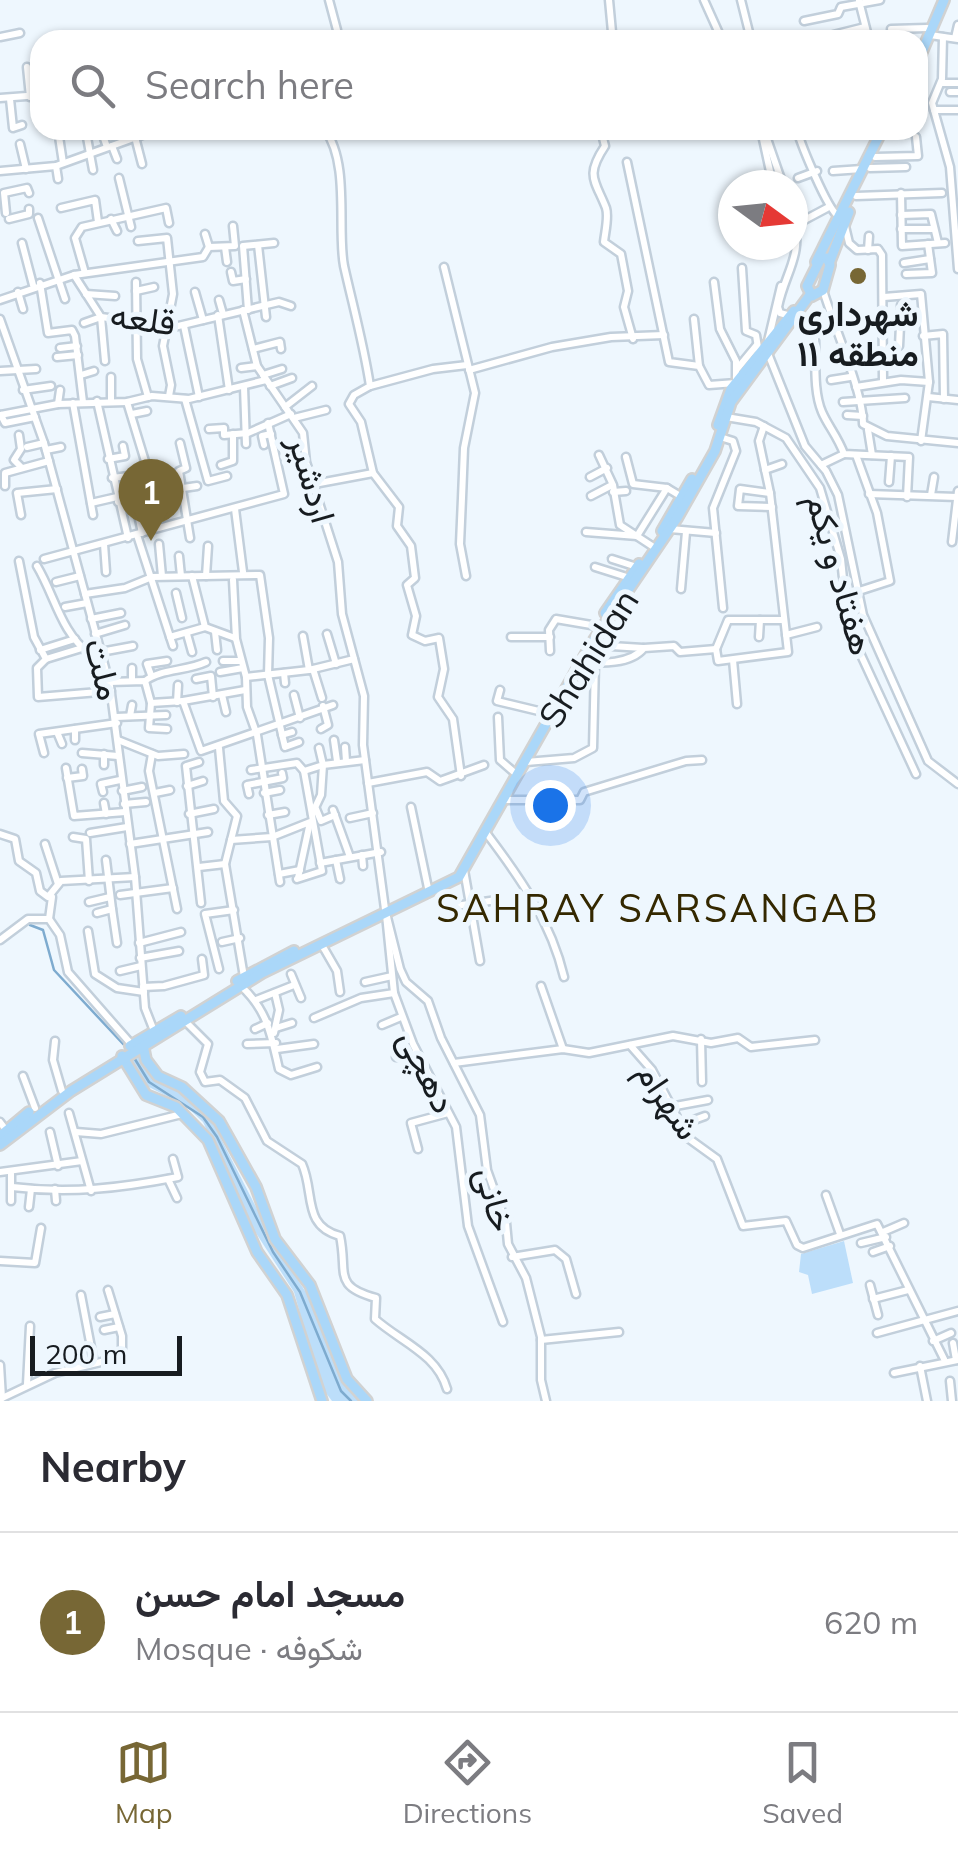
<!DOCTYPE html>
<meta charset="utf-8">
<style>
:root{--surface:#fff;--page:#f7f7f7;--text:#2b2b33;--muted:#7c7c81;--line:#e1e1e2;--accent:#776735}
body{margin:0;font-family:Mulish,Vazirmatn,sans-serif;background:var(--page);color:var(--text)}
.compass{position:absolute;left:718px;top:170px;width:90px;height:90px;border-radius:50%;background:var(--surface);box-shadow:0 2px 8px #0004;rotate:105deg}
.scale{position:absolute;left:30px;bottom:25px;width:152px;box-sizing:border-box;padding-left:10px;border:5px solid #171c20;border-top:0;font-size:28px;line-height:35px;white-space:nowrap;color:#171c20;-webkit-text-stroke:8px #eef7fe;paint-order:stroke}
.you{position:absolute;left:550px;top:805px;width:35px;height:35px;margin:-25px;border:8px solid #fff;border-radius:50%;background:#1a73e8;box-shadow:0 0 0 15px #1a73e833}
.badge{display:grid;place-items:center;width:65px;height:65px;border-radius:50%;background:var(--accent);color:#fff;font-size:32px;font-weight:700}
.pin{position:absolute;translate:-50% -82px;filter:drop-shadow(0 2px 5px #0008)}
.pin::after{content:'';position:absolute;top:52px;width:35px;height:30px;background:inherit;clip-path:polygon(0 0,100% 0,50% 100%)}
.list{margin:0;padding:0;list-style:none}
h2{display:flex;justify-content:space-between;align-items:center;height:130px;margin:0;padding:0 40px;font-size:42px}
h2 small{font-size:32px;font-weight:400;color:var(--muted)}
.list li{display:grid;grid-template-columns:65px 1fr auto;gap:30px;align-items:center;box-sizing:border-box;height:180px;padding:0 40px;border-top:2px solid var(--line)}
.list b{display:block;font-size:38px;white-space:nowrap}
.list p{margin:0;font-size:32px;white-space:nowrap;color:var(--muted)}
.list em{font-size:32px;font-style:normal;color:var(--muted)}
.icon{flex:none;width:55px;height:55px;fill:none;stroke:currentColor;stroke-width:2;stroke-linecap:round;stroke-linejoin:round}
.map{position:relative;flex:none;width:958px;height:1401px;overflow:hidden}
.search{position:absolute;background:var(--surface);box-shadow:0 2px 8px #0004;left:30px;right:30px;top:30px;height:110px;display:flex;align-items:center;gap:25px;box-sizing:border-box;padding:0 35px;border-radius:30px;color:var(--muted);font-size:38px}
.sheet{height:310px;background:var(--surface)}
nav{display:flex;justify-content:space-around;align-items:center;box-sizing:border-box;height:140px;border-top:2px solid var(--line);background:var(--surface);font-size:28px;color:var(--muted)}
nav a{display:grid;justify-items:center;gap:5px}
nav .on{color:var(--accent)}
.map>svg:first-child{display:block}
.green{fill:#bcdefa}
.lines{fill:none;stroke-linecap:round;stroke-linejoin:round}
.stream{stroke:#7eabcf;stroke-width:2.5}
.minor-casing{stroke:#c2cfdb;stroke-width:11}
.major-casing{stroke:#d1d2d2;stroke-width:14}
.minor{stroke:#fff;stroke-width:6}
.major{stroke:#aad7f9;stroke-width:9}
.poi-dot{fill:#776735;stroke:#eef7fe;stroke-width:4}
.labels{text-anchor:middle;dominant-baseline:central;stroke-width:10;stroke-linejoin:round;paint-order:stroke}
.poi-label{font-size:35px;font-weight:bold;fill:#171c20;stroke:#eef7fe}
.street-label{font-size:35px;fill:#171c20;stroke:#eef7fe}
.neighbourhood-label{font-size:38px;letter-spacing:2.5px;fill:#342800;stroke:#eef7fe}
</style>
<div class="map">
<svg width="958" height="1401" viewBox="0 0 958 1401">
<rect width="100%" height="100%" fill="#eef7fe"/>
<g class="green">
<polygon points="139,1051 152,1078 180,1091 213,1123 278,1250 311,1300 352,1393 363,1401 332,1401 320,1385 294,1292 254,1230 203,1122 186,1106 147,1086 130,1059"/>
<polygon points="844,1241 853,1283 812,1294 808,1275 799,1272 801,1254"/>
</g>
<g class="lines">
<g class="stream">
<polyline points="30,925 43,930 54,970 125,1046"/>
<polyline points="133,1056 149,1082 203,1117 217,1137 273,1252 300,1292 341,1391 351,1401"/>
</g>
<defs>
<g id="minor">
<polyline points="329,0 337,30 333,40"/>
<polyline points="609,0 612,32"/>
<polyline points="704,0 722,40"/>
<polyline points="741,0 751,40"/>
<polyline points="859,1 869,40"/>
<polyline points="804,21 838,14 841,7 880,0"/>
<polyline points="891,29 927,28"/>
<polyline points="833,35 865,27"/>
<polyline points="930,35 958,39"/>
<polyline points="0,37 20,33"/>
<polyline points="943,37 942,79 932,103 950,167 958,269"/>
<polyline points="955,38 958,25"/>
<polyline points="27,67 30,97"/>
<polyline points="941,83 958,83"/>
<polyline points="950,92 958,92"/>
<polyline points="0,98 40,95"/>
<polyline points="10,99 13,128 22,125"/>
<polyline points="934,110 958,110"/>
<polyline points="58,130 63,163"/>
<polyline points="101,130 107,147"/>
<path d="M325 130C350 163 337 230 344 266 353 306 364 346 370 386L354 395 349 404 361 422 373 473 399 507 397 526 411 546 415 578 407 585 416 616 412 635 425 641 439 638 444 669 438 697 453 719 461 776"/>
<path d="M601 130 605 146C585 176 595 180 606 208 609 217 605 232 604 242L621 254 628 291 624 307 633 339"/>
<polyline points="761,130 773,185"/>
<polyline points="764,130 783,185"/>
<path d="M797 130C802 147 827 208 838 216"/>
<polyline points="86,132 93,170"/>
<polyline points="135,137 142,164"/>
<polyline points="20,144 26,169"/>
<polyline points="112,146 117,159"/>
<polyline points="875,157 918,156 916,137"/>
<polyline points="627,162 669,362 699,366 709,385 736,383 736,361 720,329 714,282"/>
<polyline points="56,166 58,179"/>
<polyline points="870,168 906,167"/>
<polyline points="0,171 56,166 156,130"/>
<polyline points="833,171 862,169"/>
<polyline points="119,178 131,227"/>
<polyline points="798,178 817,171"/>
<polyline points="901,193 902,246 945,243"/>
<polyline points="856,196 942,193"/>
<polyline points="61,208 95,200 98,222"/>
<polyline points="6,213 4,193 27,188 29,193"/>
<polyline points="901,215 931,214 938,243"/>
<polyline points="38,218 65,299"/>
<polyline points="9,219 29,214 29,209"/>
<polyline points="111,219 117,231"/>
<polyline points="795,225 827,208"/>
<polyline points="845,226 849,243 857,250 878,249 882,255 883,382"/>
<polyline points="901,229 934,229"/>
<polyline points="205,234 209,247"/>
<polyline points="138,241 167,238 173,294 163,346 171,385 169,396"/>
<polyline points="22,243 33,285"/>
<polyline points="258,245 266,317"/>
<polyline points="225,247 227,262"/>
<polyline points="868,250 869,236"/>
<polyline points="904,263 930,259"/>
<polyline points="444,267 475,393 464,448 462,498 460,544 466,576"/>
<polyline points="742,268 746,331 756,335 759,354"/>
<polyline points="231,272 233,281 246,279"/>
<polyline points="85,273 75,238 82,227 166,208 169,223"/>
<polyline points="906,274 932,273 928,244"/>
<polyline points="74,275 101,317 174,327 279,302 291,306"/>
<polyline points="136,282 137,359 148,397"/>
<polyline points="40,283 48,333 72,330 75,336 83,402"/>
<path d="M823 290C834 327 863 391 863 424L887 436 958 443"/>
<polyline points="136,291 154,287"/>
<polyline points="18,292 23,309"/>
<polyline points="195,292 203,320"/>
<polyline points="86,294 115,296"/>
<polyline points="884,297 921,294 929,382 921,441"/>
<polyline points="0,300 74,275 203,257 209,247 235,246 233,226"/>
<polyline points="219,300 223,314"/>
<polyline points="243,310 257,366 303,433 306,462 338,562 342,614 364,696 363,745 385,909 400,969 406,982 428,1001 441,1038 480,1115 487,1170 506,1223 508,1244 526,1278 541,1337 541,1380 546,1401"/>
<polyline points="248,310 243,246 274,243"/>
<polyline points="218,315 229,390"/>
<path d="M791 316 780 313 778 307C785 272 804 255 793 218"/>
<polyline points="831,316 849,313"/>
<polyline points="0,319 44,443 110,686 135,877 145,1008 154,1031"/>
<polyline points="694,319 699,366"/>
<polyline points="84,323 101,317 105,361"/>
<polyline points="184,326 199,397"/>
<polyline points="923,336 943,334 944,399"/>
<path d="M815 339C816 361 813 391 822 412 828 426 838 437 844 454L909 457 907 497"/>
<polyline points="768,341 781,286"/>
<polyline points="899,346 901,305"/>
<polyline points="60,348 77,346"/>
<polyline points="253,349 280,342 281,349"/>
<polyline points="769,356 805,446 826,471 838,495 863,615 928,761 958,784"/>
<polyline points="57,357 78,355"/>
<polyline points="241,368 257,366"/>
<polyline points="737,369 756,346"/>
<polyline points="469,370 552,347 611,337 664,335"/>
<polyline points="0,371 36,369"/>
<polyline points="81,375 94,371"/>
<polyline points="263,375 282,369"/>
<polyline points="111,377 111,400"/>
<polyline points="831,380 850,377"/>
<polyline points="270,386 292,378"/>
<polyline points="370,386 433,369 467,365"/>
<polyline points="244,387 246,444"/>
<polyline points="856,387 901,380 929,382"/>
<polyline points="23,390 51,386"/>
<polyline points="928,397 958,400"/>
<polyline points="185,399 208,481 227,476"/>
<polyline points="97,401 128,538"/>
<polyline points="127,402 151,481"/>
<polyline points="843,402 905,398"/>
<polyline points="73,403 93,515"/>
<polyline points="58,404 60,390"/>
<polyline points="285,407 312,386"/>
<polyline points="132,414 147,411"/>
<polyline points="0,415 58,404 127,402 152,396 189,399 266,380"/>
<polyline points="1,415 5,423 35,417"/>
<polyline points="847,415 863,416"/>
<polyline points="726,417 756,422 786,438 820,488 841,559 848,627 916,774"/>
<polyline points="294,418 326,410"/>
<polyline points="209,429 224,428 224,435 248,433 291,414"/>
<polyline points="868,430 872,455"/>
<polyline points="19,435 21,449 14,460 21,467"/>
<polyline points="720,437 733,441 736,451 713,508 723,608"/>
<polyline points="180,443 186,468 179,471 190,538"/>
<polyline points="264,445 262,436 271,434"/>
<polyline points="27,447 44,443"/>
<polyline points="46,450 61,447"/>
<polyline points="599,455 613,485 620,525 652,546"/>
<polyline points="856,455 877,513 890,581 859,591"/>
<polyline points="626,457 633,484 667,488 682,497"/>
<polyline points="108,459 125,456 123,446"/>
<polyline points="221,465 233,461 233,434"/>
<polyline points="821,465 844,454"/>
<polyline points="765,470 782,464"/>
<polyline points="590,477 607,468"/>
<polyline points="112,478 129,476 135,498 118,502"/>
<polyline points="889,482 891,456"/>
<polyline points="314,484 373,473"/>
<polyline points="5,486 5,473 49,461"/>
<polyline points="183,488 197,486"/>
<polyline points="613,492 626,491"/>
<polyline points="770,493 740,489 738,506 772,507"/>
<polyline points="869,494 957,497"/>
<polyline points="931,495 934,477"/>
<polyline points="591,496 612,485"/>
<polyline points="91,503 117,497"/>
<polyline points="235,509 243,572"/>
<polyline points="137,510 142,533"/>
<polyline points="21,515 17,493 57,489"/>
<polyline points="670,529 716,533"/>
<polyline points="586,532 637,536 667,488"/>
<polyline points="137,535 173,646"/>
<polyline points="952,542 958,491"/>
<polyline points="104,544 106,572"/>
<polyline points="159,544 162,576"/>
<polyline points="179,556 181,576"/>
<polyline points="44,559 284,494 268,423"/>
<polyline points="612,559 637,567"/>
<polyline points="19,561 34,637 46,659 37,668 38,697 111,691"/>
<path d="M37 566C55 596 61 633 90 654L133 646"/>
<polyline points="595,567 630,578"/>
<polyline points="192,576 205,627 235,638"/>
<polyline points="206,576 208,546"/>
<polyline points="233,580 236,639 246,677 309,670 354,659"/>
<polyline points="56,582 80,576"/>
<polyline points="681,589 686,532"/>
<polyline points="176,593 182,618"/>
<polyline points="85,594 125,588 152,577 260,575 269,638 268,675 285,747 299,742"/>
<polyline points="65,607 87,603"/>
<polyline points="91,619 121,613"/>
<polyline points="215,632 217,650"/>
<polyline points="95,634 125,625"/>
<polyline points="187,634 192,652"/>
<polyline points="327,634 336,664"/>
<polyline points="786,635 817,627"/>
<polyline points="303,636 309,670"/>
<polyline points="170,637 205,627"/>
<polyline points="511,637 550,637"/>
<polyline points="759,637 760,620"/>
<polyline points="611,646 643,648"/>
<polyline points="716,649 718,661 788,652 770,493 759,441 764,426"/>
<polyline points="716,649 728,620 784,620"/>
<polyline points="40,650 75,639"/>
<polyline points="550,651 549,630 556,619 597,626"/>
<polyline points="46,659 82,648"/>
<polyline points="733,660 737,704"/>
<polyline points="223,661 241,661"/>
<path d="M581 661C601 664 631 664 644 648L674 646 680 652 716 649"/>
<polyline points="313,669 322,698"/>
<polyline points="220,672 243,668"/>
<polyline points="284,673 285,683"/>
<polyline points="151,675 147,664 167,661"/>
<polyline points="246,677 247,707 257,735 280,882"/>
<polyline points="196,679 211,676 213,697"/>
<polyline points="132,680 132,668"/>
<path d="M145 681C160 669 187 671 206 662"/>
<polyline points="109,682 145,681 151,703 183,701 201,751 333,705"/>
<polyline points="500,690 497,701 547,713"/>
<polyline points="222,695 226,712"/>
<polyline points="294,695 300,718"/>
<polyline points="183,701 245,690"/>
<polyline points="177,702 178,685"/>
<polyline points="151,703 149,728 167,729"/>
<polyline points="130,716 132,705"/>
<polyline points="116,717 166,715"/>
<polyline points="498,717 500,760 515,773"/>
<polyline points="75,729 75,740"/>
<polyline points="321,729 328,725 323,706"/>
<polyline points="57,732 62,744"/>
<polyline points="282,735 292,732"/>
<polyline points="118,740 158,756 184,754"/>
<polyline points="334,740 337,761"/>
<polyline points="345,747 346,761"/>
<polyline points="219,748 224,801 237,816 225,864 244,977"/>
<polyline points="44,753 39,734 117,723"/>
<polyline points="82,753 118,756"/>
<polyline points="152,754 149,771 177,909"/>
<polyline points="199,762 186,766 201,903"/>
<polyline points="526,762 574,758 593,748 595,663"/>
<polyline points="104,765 104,754"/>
<polyline points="66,768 74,816 125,812"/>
<polyline points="251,770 297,763 304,771 322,871 297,879"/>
<polyline points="304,771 323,765 319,748"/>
<polyline points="67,778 83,776 82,769"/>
<polyline points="368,783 427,772 440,781 484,765"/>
<polyline points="187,786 203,781"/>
<polyline points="122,791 142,787"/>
<polyline points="103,792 101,784 120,780"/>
<polyline points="155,793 170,790"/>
<polyline points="264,793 280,790"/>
<polyline points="249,794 247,785 283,778 282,773"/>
<polyline points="505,800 580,800 584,792 686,761 702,760"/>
<polyline points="104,803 106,814"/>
<polyline points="124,804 146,802"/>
<polyline points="411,807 428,888"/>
<polyline points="316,809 321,821 335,815"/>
<polyline points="333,810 350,857"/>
<polyline points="189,814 214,809"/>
<polyline points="312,814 321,795 323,765 365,760"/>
<polyline points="268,815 285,812"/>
<polyline points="350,818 373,813"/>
<polyline points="90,833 127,827"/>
<polyline points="0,834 15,839 19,861 36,873 40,891 48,897 61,881 135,877"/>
<path d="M487 834C521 879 551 922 564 977"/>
<polyline points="73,837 86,839 89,881"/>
<polyline points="231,840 272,837 310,822"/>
<polyline points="45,844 58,884"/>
<polyline points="130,844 208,832"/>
<polyline points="362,855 363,866"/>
<polyline points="336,860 340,879"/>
<polyline points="320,863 381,852"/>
<polyline points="199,867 225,864"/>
<polyline points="464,870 480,961"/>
<polyline points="279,874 300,870"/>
<polyline points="298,878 309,827"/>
<polyline points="120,895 173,888"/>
<polyline points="89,902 110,897"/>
<polyline points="455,906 497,900"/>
<polyline points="112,909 117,943"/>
<polyline points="97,913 112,909 106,860"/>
<polyline points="49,919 52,897"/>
<polyline points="88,931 95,974 117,988 144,992"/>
<polyline points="0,940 28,919 49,919 60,935 68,972 132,1045"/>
<polyline points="222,942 240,938"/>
<polyline points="139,943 181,932"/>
<polyline points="322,945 337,971 340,992"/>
<polyline points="140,958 179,951"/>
<polyline points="219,969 205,914 234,910"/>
<polyline points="120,971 141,966"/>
<polyline points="291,974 301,998"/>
<polyline points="365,982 392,976"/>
<path d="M241 986C268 1011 271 1035 279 1069L291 1075 317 1067"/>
<polyline points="541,986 563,1049"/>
<polyline points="143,987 164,986 204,975 202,959"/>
<polyline points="394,993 413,1044 456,1127 468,1226 503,1322"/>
<polyline points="256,1000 294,985"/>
<polyline points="314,1018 361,998 394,993 386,915"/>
<path d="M185 1021 208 1044 200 1072 205 1082 220 1080 245 1098 267 1141 302 1164C315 1193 302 1226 340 1236 348 1273 332 1286 376 1298L375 1319C401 1342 437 1354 447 1389"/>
<polyline points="382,1025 401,1017"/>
<polyline points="276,1028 292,1023"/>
<polyline points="255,1029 268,1023"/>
<polyline points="274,1033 279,1010 275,993"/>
<polyline points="701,1039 702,1082"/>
<polyline points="55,1041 53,1060 62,1091"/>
<polyline points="247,1044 276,1043"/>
<polyline points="630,1045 652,1070 688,1138 717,1159 743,1226 786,1221 797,1245 803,1248 877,1224 944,1359"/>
<polyline points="277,1049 314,1044"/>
<polyline points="396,1057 417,1053"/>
<polyline points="454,1063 563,1049 589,1053 673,1036 711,1043 738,1038 751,1047 815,1040"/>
<polyline points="23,1076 35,1108"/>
<polyline points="670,1107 708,1100"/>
<polyline points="69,1113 91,1191"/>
<polyline points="0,1122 6,1130"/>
<polyline points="680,1125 705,1116"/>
<polyline points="50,1132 58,1166"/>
<polyline points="76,1132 101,1134 182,1114"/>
<polyline points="418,1149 411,1123 448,1113"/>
<polyline points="0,1172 82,1161"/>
<polyline points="11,1174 11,1201"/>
<polyline points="168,1179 177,1198"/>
<path d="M12 1187C70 1194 121 1188 178 1177L173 1159"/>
<polyline points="55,1189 56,1201"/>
<polyline points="826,1195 840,1234"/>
<polyline points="29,1207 31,1189"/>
<polyline points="883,1232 904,1223"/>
<polyline points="861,1243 886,1237"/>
<polyline points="873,1252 890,1246"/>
<polyline points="512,1257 555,1250 566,1259 576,1294"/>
<polyline points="0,1261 35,1263 41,1228"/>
<polyline points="870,1285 878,1315"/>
<polyline points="81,1295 94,1363"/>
<polyline points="873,1299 908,1290"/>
<polyline points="100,1317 115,1314"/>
<polyline points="104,1330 119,1327"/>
<polyline points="877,1333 958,1311"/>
<polyline points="541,1340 619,1332"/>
<polyline points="933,1341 951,1333"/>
<polyline points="953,1343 956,1360"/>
<polyline points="0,1365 2,1398"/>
<polyline points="920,1366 927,1401"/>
<polyline points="894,1373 958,1360"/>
<polyline points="950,1381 952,1401"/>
<polyline points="27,1384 30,1326"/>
<polyline points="0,1399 55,1373 122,1357 122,1336 108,1290"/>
</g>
<g id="major">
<polyline points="918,61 944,0"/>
<polygon points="821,258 827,258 830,265 823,290 812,296 807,286"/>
<polyline points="830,261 849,212"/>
<polyline points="816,262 882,130"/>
<polyline points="718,425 731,389 794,311"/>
<polyline points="662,531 692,479"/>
<polyline points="605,613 639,564"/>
<polyline points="237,981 294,951"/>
<polyline points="143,1045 146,1060 158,1076 182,1087 219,1121 256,1187 275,1239 310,1285 347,1379 367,1401"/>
<polyline points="130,1046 181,1016"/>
<polyline points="122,1056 146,1095 176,1107 208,1140 257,1252 287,1295 322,1401"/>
<polyline points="0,1136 29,1112"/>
<polyline points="0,1145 71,1091 262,973 459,877 592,643 677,518 715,451 731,402 810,295"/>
</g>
</defs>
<use href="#minor" class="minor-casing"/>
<use href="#major" class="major-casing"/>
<use href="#minor" class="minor"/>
<use href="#major" class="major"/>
</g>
<circle class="poi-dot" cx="858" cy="276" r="10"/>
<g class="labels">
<g class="poi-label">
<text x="858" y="313">شهرداری<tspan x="858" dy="40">منطقه ۱۱</tspan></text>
</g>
<g class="street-label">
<text transform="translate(143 318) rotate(8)">قلعه</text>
<text transform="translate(313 479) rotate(74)">اردشیر</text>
<text transform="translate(841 574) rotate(74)">هفتاد و یکم</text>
<text transform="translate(588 658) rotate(-58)">Shahidan</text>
<text transform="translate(104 669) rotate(76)">ملت</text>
<text transform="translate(428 1071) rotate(64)">دهچی</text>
<text transform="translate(669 1100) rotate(56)">شهرام</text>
<text transform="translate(496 1199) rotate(75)">خانی</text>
</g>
<g class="neighbourhood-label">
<text x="658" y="908">SAHRAY SARSANGAB</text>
</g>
</g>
</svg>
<svg class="compass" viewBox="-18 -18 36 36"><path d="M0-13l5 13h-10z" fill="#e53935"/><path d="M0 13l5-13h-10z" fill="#7c7c81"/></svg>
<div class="scale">200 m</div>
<div class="you"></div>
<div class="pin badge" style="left:151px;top:541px">1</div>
<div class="search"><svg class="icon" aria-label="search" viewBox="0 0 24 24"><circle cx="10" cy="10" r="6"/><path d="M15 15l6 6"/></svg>Search here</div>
</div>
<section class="sheet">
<h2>Nearby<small></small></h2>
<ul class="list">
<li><span class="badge">1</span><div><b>مسجد امام حسن</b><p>Mosque · شکوفه</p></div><em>620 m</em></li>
</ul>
</section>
<nav>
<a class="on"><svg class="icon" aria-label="map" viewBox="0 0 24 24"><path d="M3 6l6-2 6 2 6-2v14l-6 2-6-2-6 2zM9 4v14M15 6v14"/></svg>Map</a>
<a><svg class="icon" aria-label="directions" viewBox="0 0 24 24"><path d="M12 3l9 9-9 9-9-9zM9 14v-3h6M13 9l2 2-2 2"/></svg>Directions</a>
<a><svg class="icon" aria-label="saved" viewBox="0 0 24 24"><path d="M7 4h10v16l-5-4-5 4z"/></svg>Saved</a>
</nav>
